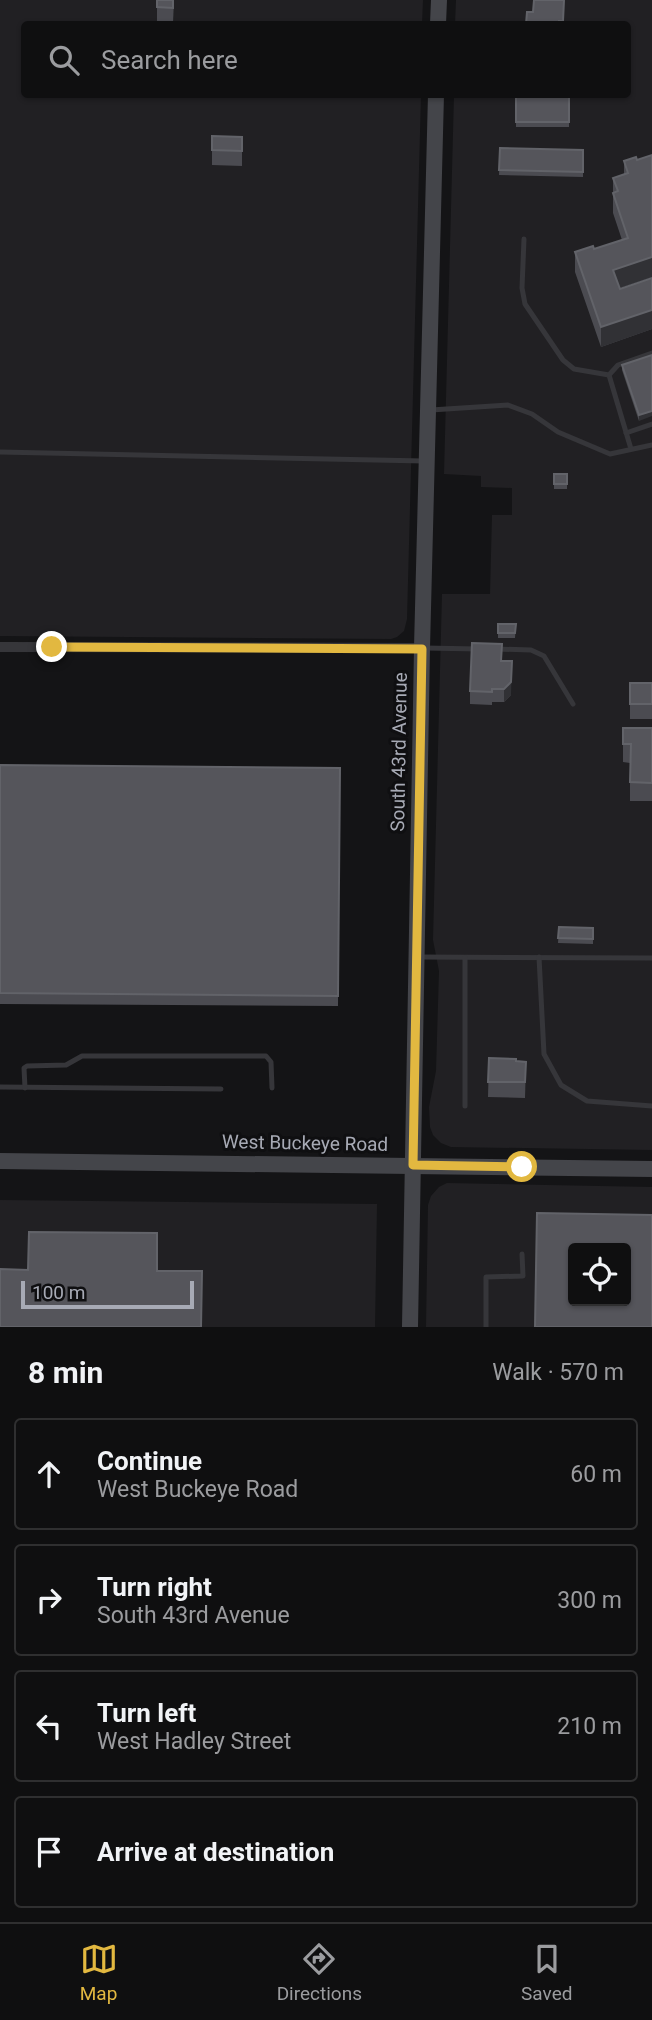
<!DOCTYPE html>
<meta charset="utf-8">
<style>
:root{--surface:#0f0f10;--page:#181819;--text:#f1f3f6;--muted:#9b9c9f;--line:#2f2f30;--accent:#e2b840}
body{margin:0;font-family:Roboto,sans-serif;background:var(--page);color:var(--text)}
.controls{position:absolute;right:21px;bottom:21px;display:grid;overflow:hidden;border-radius:7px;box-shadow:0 2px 5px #0004}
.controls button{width:63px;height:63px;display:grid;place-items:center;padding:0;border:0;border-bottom:2px solid var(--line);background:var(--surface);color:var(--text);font:35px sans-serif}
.scale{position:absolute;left:21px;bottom:18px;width:173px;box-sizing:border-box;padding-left:7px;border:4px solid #a7aab5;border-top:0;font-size:19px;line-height:24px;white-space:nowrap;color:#a7aab5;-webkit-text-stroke:5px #0f0f11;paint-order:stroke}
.stop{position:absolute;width:21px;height:21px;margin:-16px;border:5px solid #e2b840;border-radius:50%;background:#fff}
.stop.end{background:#e2b840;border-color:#fff;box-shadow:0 2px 7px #0008}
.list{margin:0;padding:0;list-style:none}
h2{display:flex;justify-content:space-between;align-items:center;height:91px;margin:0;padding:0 28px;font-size:30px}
h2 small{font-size:23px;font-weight:400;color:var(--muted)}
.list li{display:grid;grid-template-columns:46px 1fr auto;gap:21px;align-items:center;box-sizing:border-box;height:112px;margin:0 14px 14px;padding:0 14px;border:2px solid var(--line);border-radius:7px}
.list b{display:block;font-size:26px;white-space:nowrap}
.list p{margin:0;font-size:23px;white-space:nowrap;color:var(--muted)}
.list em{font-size:23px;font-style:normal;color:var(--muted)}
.icon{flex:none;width:38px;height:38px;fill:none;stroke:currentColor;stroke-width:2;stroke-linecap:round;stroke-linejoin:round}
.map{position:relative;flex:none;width:652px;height:1327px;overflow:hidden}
.search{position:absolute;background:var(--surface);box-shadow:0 2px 5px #0004;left:21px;right:21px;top:21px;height:77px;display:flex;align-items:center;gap:18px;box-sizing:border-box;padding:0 24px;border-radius:7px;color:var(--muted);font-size:26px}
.sheet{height:595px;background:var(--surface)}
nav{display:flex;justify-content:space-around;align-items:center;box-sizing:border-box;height:98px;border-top:2px solid var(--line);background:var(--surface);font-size:19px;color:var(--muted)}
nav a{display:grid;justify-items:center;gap:4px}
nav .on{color:var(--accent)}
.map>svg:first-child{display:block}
.built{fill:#212023;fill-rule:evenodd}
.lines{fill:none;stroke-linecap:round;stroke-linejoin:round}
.service{stroke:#36363a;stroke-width:5}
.minor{stroke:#36363a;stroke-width:10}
.secondary{stroke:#44454a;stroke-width:16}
.wall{fill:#4b4b51}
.shaded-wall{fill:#313135}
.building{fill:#55555b;stroke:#626369;stroke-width:2;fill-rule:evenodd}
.route{stroke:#e2b840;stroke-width:9}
.labels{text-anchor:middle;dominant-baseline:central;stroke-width:6;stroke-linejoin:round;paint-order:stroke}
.street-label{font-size:19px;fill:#a7aab5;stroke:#0f0f11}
</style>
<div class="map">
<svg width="652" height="1327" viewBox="0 0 652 1327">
<rect width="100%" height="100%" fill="#141416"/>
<g class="built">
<polygon points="0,0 423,0 422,24 24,24 24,94 421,95 407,619 404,631 397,637 391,639 0,636"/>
<polygon points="456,0 652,0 652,1150 451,1147 441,1143 433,1135 430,1127 429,1107 436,1071 439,971 433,940 442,594 490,594 492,515 512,515 512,488 481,487 481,476 444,474 454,95 628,94 628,24 455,24"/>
<path d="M447 1183 652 1187V1327H426L428 1205 431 1196 439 1187ZM573 1248H626V1301H573Z"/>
<polygon points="0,1200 377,1204 375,1327 0,1327"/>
</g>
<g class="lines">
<g class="service">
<polyline points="524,239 522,288 525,304 563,360 574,369 609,375 631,449"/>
<polyline points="609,375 618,365 652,353"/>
<polyline points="431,410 508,405 532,414 558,432 610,454 652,445"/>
<polyline points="626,433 652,424"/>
<polyline points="0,452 424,461"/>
<polyline points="425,648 479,649"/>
<polyline points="495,649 531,650 544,656 573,704"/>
<polyline points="420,957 652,958"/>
<polyline points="539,957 544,1054 561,1085 587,1101 652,1106"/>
<polyline points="465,958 465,1106"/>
<polyline points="0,1087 221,1089"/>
<polyline points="25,1088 24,1068 27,1066 66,1065 82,1056 266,1056 271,1062 272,1088"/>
<polyline points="486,1327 486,1277 523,1276 522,1254"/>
</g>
<polyline class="minor" points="0,647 422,648"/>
<g class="secondary">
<polyline points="438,24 439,0"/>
<polyline points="0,1161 652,1169"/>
<polyline points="410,1327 422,648 436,94"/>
</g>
</g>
<g class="wall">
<polygon points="157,0 174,0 173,23 157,22"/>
<rect x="516" y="94" width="53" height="33"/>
<polygon points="212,136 242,137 242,166 212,165"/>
<polygon points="500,148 583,150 583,177 499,175"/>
<polygon points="652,155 652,277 619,288 620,289 652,278 652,329 601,347 575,272 575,252 594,249 622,240 613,213 613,178 624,174 624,161 637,160"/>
<polygon points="652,355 639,421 622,370 622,365"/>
<rect x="554" y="474" width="13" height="15"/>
<polygon points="498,624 516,624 515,638 498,638"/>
<polygon points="502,661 511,695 504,702 492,702 492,705 470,704 470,691"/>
<rect x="630" y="683" width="22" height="36"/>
<polygon points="623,728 652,728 652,801 630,801 630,763 623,762"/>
<polygon points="0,765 340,768 338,1006 0,1004"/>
<polygon points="559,927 593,928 593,944 558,943"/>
<polygon points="489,1058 526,1062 525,1098 488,1097"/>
</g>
<g class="shaded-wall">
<polygon points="652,257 652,277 613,290 613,270"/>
<polygon points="652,310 652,329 601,347 601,327"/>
<polygon points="652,411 652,416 639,421 639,415"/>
<polygon points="512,661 511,695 504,702 504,689"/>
</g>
<g class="building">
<polygon points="157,0 173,0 173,8 157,7"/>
<polygon points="534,0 564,0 563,21 559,21 559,24 526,24 527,12 533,12"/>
<rect x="516" y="94" width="53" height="28"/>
<polygon points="212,136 242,137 242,151 212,150"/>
<polygon points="500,148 583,150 583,172 499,170"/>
<polygon points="652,155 652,257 613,270 620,289 652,278 652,310 601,327 575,252 593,246 594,249 628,238 613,193 618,191 613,178 628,173 624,161 636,157 637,160"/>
<polygon points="652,355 652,411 639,415 622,365"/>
<rect x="554" y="474" width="13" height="10"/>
<polygon points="498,624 516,624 515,633 498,633"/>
<polygon points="472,643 502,644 501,661 512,661 511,682 504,689 492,689 492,692 470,691"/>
<rect x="630" y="683" width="22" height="21"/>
<polygon points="623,728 652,728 652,783 630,782 631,744 623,744"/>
<polygon points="0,765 340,768 338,996 0,993"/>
<polygon points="559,927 593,928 593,939 558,938"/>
<polygon points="489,1058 516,1059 516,1061 526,1062 525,1082 488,1082"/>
<path d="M537 1213 652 1215V1327H535ZM573 1248H626V1301H573Z"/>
<polygon points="29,1232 157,1233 157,1271 202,1271 201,1327 0,1327 0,1269 28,1270"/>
</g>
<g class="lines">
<polyline class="route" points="52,647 422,649 413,1165 522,1167"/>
</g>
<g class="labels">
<g class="street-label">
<text transform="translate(399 752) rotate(-89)">South 43rd Avenue</text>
<text transform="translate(305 1143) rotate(1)">West Buckeye Road</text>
</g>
</g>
</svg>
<div class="controls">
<button><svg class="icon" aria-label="locate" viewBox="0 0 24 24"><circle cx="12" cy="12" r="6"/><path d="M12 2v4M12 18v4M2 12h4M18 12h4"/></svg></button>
</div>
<div class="scale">100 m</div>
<div class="stop" style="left:522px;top:1167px"></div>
<div class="stop end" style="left:52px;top:647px"></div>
<div class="search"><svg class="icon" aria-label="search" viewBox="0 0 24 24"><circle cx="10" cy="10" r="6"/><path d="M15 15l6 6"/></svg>Search here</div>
</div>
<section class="sheet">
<h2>8 min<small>Walk · 570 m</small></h2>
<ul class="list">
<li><svg class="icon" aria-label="ahead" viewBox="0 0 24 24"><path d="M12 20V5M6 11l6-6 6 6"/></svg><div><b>Continue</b><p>West Buckeye Road</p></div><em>60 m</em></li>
<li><svg class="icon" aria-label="right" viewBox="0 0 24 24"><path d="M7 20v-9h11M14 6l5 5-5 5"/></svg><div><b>Turn right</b><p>South 43rd Avenue</p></div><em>300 m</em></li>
<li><svg class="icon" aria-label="left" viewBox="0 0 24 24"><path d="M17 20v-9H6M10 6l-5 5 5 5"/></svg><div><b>Turn left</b><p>West Hadley Street</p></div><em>210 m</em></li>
<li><svg class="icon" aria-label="arrive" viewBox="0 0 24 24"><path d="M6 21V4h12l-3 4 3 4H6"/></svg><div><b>Arrive at destination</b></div></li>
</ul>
</section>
<nav>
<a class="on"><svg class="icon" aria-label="map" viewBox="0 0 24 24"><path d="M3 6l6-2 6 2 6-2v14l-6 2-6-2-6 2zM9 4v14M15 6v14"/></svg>Map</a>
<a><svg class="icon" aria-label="directions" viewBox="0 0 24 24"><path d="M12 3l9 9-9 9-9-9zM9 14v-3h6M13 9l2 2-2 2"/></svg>Directions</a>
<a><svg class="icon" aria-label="saved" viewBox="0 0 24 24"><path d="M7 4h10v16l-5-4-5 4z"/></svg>Saved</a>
</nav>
